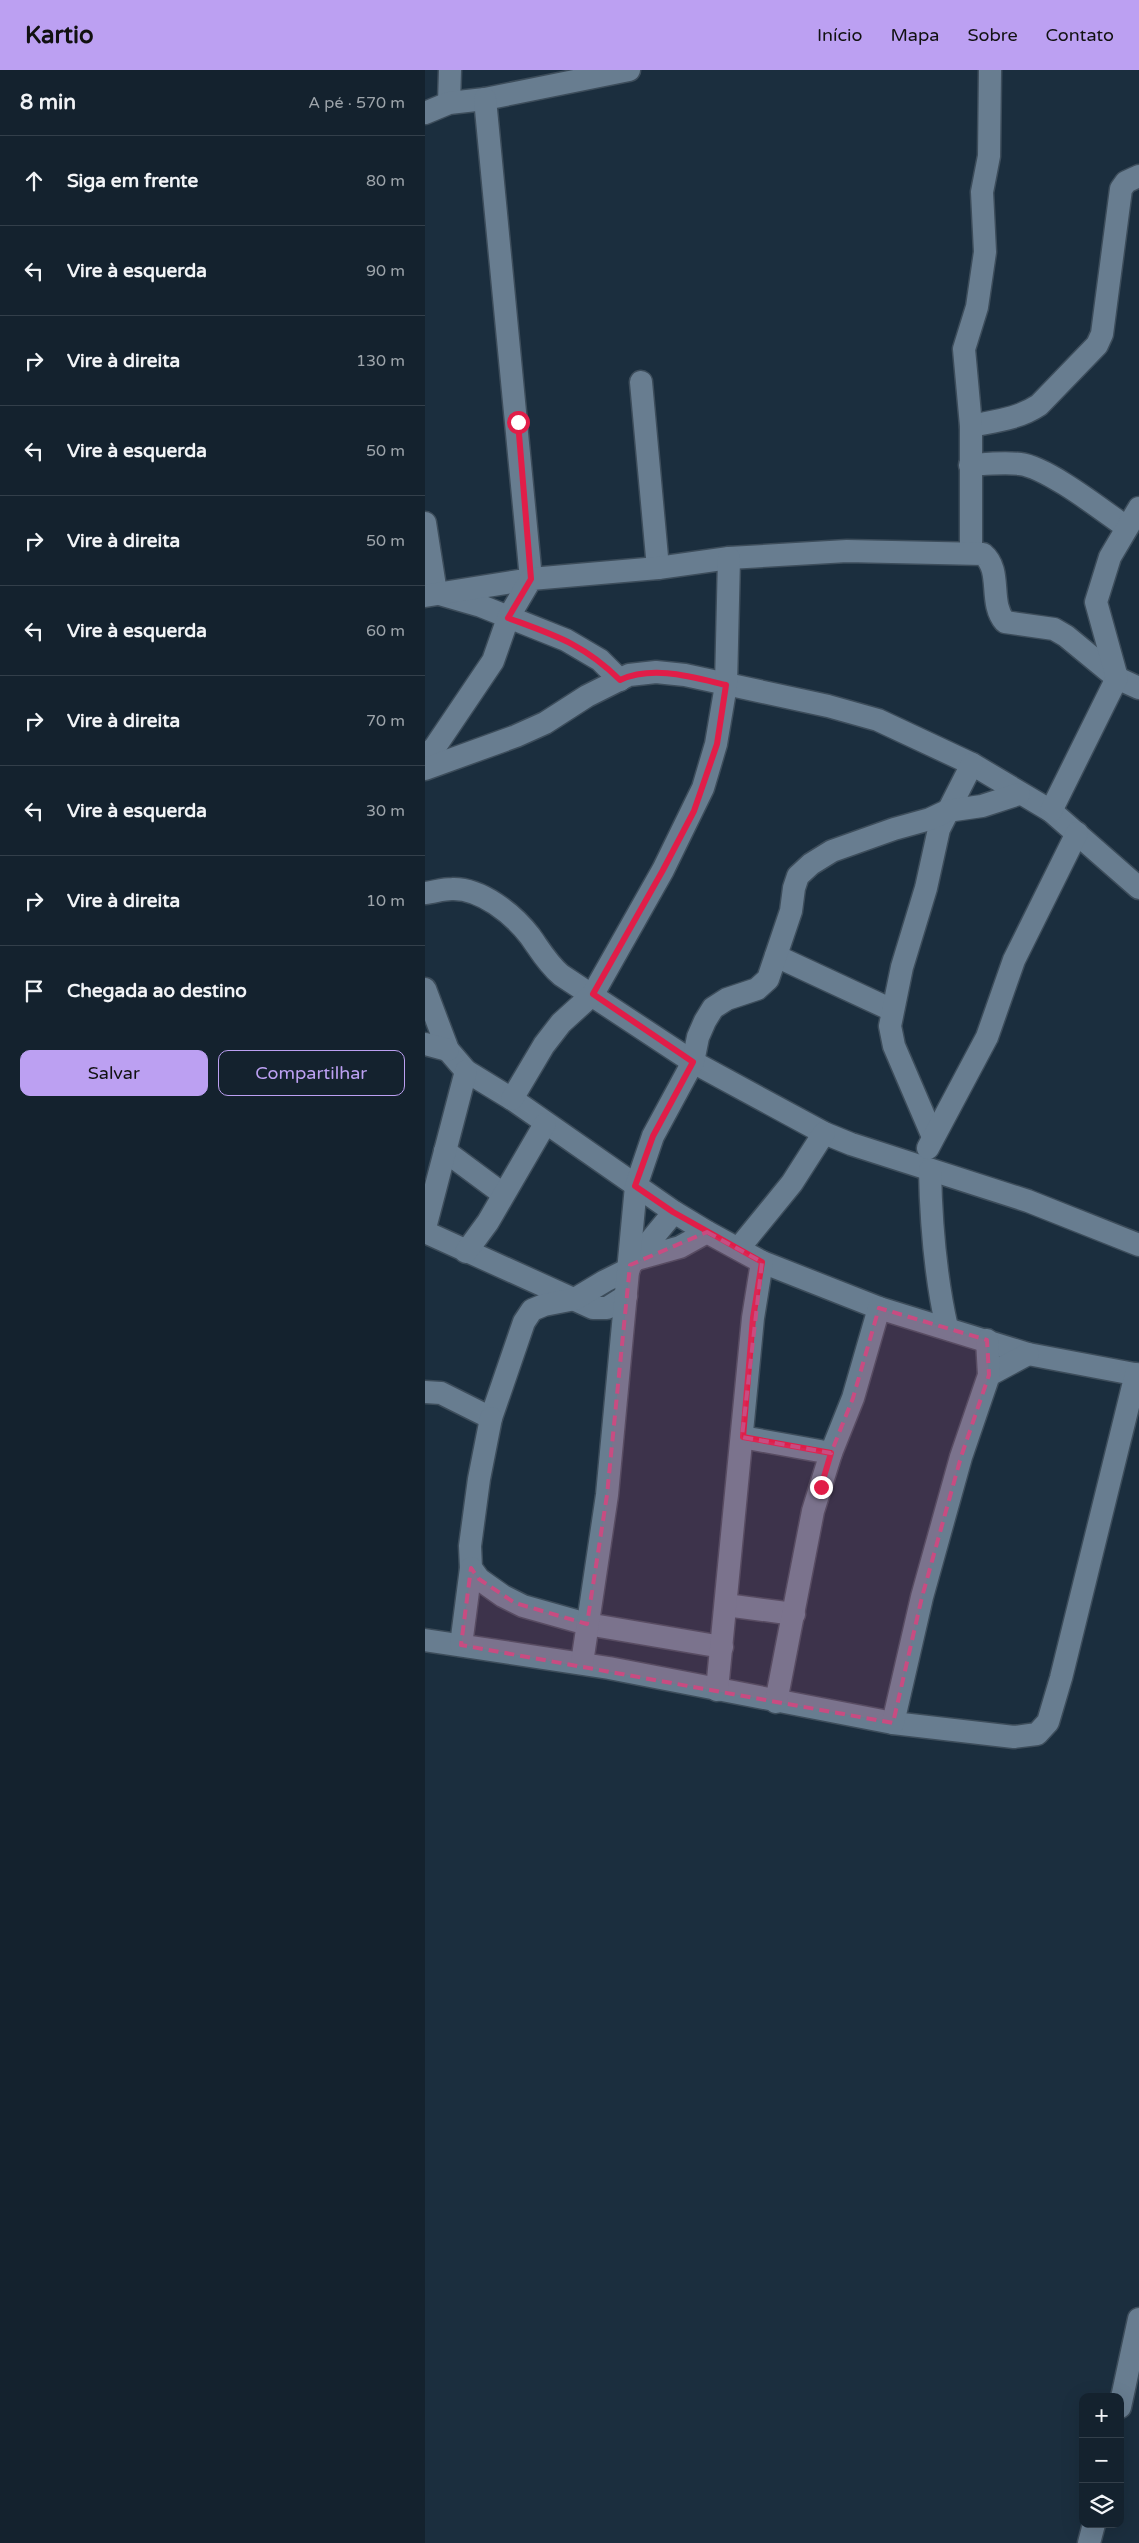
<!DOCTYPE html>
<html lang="pt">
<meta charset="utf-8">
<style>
:root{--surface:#14222e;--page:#1d2a36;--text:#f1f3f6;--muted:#9da4aa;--line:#333f4a;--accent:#bca0f2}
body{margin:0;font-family:"Varela Round",sans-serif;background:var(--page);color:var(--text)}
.controls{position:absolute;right:15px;bottom:15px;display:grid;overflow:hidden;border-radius:10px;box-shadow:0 5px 20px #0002}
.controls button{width:45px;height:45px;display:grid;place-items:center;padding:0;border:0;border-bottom:1px solid var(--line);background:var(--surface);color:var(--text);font:25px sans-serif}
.stop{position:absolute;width:15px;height:15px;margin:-11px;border:4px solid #e11d48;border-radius:50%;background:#fff}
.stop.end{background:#e11d48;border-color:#fff;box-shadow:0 1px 5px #0008}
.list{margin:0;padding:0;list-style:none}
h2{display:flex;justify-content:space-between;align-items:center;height:65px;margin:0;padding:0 20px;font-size:21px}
h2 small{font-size:16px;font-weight:400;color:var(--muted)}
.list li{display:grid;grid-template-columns:32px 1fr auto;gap:15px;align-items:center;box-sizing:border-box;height:90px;padding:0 20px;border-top:1px solid var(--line)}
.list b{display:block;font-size:19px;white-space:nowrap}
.list em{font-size:16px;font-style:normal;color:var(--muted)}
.actions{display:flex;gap:10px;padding:15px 20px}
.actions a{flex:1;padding:11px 0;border:1px solid var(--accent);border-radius:10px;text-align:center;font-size:18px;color:var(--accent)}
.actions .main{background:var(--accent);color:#111}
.icon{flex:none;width:28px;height:28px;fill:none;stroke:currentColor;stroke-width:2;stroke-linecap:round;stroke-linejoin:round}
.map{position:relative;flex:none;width:714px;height:2473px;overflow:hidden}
header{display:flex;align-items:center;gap:30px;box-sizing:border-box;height:70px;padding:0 25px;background:var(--accent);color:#111}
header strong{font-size:24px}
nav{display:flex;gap:28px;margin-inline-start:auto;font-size:18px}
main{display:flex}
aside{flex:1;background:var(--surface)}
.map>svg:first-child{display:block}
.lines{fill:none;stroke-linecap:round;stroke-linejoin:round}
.minor-casing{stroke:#3d4d5b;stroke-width:25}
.minor{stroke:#687d90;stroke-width:22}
.route{stroke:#e11d48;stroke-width:6}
.marked{fill:#c84c81;fill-opacity:0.2;stroke:#c84c81;stroke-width:4;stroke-dasharray:10 6;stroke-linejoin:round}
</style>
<header>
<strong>Kartio</strong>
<nav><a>Início</a><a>Mapa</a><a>Sobre</a><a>Contato</a></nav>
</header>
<main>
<aside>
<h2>8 min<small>A pé · 570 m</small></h2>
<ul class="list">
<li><svg class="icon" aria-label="ahead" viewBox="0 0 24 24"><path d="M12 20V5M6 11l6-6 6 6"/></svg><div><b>Siga em frente</b></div><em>80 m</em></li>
<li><svg class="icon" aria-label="left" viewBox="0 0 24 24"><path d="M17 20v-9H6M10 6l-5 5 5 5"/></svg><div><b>Vire à esquerda</b></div><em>90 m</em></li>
<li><svg class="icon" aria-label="right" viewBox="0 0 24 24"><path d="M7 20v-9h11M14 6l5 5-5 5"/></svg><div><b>Vire à direita</b></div><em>130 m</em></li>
<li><svg class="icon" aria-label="left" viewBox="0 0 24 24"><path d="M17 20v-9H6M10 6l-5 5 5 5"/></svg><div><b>Vire à esquerda</b></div><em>50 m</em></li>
<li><svg class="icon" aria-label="right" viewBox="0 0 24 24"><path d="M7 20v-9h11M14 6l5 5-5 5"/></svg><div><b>Vire à direita</b></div><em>50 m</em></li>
<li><svg class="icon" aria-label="left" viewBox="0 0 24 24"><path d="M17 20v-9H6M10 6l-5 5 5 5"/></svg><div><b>Vire à esquerda</b></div><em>60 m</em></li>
<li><svg class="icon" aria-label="right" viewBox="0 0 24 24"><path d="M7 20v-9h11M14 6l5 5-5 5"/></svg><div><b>Vire à direita</b></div><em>70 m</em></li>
<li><svg class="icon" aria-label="left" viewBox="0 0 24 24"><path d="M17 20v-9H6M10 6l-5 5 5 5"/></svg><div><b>Vire à esquerda</b></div><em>30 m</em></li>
<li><svg class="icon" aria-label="right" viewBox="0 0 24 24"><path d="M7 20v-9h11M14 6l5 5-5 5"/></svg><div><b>Vire à direita</b></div><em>10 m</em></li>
<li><svg class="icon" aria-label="arrive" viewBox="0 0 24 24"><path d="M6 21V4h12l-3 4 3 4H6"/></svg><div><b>Chegada ao destino</b></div></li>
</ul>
<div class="actions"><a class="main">Salvar</a><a>Compartilhar</a></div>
</aside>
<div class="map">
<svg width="714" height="2473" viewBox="0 0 714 2473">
<rect width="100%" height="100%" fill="#1b2e3e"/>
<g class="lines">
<defs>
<g id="minor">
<polyline points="24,33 25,0"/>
<polyline points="0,43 24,33 60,29 204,0"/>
<polyline points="216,312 233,498"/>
<path d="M546 356C570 351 593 349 614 335L672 275 677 264 696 119 701 112 714 106"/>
<path d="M545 395C561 394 579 392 595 394 622 397 677 440 701 457"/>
<polyline points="0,453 11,523 56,536 141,570 175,590 195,610"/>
<polyline points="546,483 546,356 539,279 552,237 560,182 557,122 564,86 565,0"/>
<polyline points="0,526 106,509 60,29"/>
<path d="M0 686 10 677 68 591 83 548 106 509 233 498 304 488 422 481 558 484C578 501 563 532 580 552L629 559 641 566 692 608 714 618"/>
<polyline points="0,699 91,666 120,653 162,626 204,605 231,602 260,605 403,636 453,650 547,694 626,741 714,818"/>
<polyline points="626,741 692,608 671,532 685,487 714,438"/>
<path d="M0 823C9 822 18 819 27 819 56 818 88 844 105 866 115 880 122 893 136 905L268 992 399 1063 426 1074 603 1131 714 1175"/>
<polyline points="351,886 467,940"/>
<polyline points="0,919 23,980 41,1001 87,1029 249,1142 282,1162 337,1192 454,1238 603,1284 714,1305"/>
<polyline points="0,974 23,980"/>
<polyline points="87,1029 119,975 136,953 168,924 238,800 278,718 291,674 301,615 304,488"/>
<polyline points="508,1067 469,976 465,956 477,897 501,818 514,759 547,694"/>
<polyline points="503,1078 562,967 589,890 652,763"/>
<polyline points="20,1081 78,1124"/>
<path d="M505 1100C506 1154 510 1205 522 1258"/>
<polyline points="0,1158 41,1001"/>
<polyline points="0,1162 168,1238 182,1238 201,1226"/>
<polyline points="314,1178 367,1113 399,1063"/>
<polyline points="41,1182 63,1152 120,1054"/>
<polyline points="212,1189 255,1177 282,1162"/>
<polyline points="207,1193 249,1142"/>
<polyline points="564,1305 603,1284"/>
<polyline points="0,1322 16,1323 66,1348 99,1252 107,1240 119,1235 150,1229 180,1211 204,1199"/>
<polyline points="66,1348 54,1409 45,1476 46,1498 54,1509 78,1526 98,1536 162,1554 297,1577"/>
<polyline points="317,1367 406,1383"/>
<polyline points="301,1535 369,1544"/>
<polyline points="0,1570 184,1598 468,1653 589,1667 612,1664 623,1652 636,1608 711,1304"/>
<polyline points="36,1575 46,1498"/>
<polyline points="157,1593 182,1425 211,1116 228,1066 268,992 273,967 280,951 288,938 302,929 332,919 343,909 366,841 369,818 373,806 386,794 407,781 469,759 505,749 522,741 557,736 594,724"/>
<polyline points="292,1620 328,1248 337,1192"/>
<polyline points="351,1632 388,1441 406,1383 428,1328 454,1238"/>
<polyline points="468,1653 497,1527 536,1387 564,1305 562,1270"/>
<polyline points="695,2337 714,2249"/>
<polyline points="664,2473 669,2454"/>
</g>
</defs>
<use href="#minor" class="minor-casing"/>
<use href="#minor" class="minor"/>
</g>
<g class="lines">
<path class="route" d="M93 352 106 509 83 548C129 565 159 574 195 610 228 595 267 607 301 615L292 674 269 741 238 800 168 924 268 992 228 1066 210 1116 248 1142 337 1192 328 1248 318 1367 406 1383 396 1417"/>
</g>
<path class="marked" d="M282 1162 337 1192 317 1367 406 1383 428 1328 454 1238 562 1270 564 1305 536 1387 497 1527 468 1653 36 1575 46 1498 54 1509 90 1533 162 1554 182 1425 205 1195Z"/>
</svg>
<div class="controls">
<button>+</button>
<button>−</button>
<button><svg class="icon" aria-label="layers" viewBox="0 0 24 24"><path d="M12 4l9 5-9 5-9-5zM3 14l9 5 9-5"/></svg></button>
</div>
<div class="stop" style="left:93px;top:352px"></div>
<div class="stop end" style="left:396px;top:1417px"></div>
</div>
</main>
